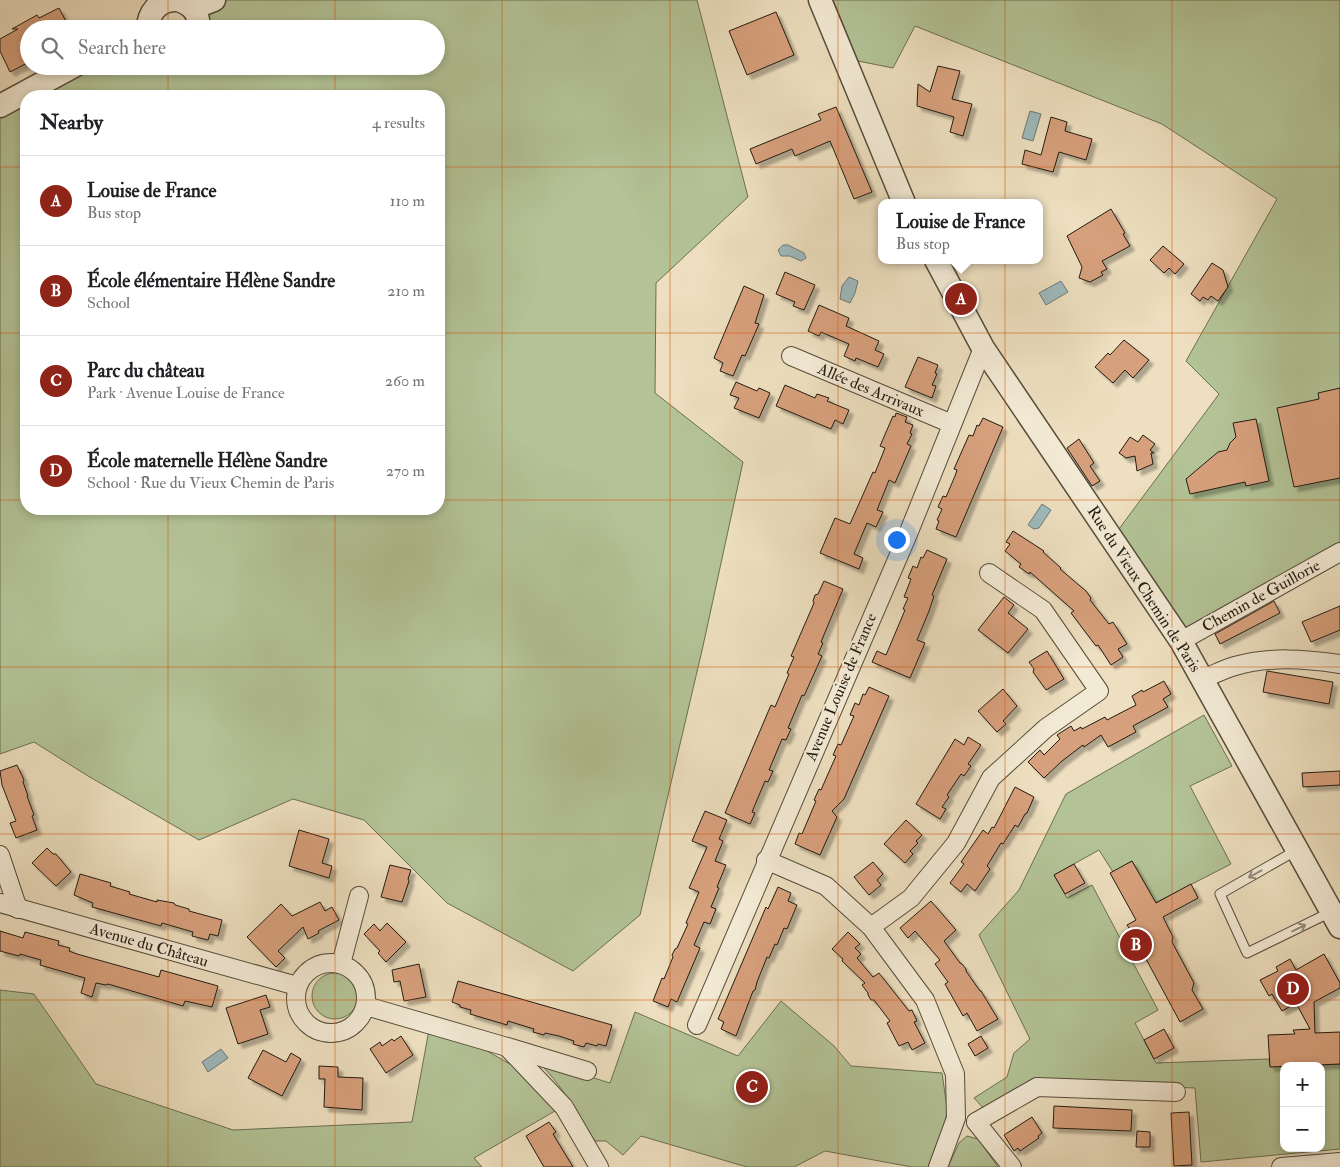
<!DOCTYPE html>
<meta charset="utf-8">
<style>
:root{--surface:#fff;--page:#f6f6f6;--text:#202124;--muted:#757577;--line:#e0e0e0;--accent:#8f2418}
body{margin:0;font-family:"IM FELL Double Pica",serif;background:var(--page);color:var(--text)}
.controls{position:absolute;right:15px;bottom:15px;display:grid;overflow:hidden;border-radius:10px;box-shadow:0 2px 8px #0003}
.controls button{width:45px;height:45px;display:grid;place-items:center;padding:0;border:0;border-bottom:1px solid var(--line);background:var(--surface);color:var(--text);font:25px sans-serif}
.you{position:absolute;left:896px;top:539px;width:18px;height:18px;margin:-12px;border:4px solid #fff;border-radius:50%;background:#1a73e8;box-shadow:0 0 0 8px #1a73e833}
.badge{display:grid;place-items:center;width:32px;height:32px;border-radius:50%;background:var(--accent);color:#fff;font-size:16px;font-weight:700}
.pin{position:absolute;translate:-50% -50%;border:2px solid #fff;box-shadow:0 1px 5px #0006}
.popup{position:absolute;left:878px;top:199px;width:165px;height:65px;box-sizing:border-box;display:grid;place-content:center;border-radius:10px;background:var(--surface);filter:drop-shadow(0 1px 4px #0005);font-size:16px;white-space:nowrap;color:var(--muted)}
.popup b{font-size:19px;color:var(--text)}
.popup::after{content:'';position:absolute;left:50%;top:100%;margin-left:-10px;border:10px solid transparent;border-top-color:var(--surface)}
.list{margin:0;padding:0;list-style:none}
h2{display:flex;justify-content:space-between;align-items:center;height:65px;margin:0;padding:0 20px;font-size:21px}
h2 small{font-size:16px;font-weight:400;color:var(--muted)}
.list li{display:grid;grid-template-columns:32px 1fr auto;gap:15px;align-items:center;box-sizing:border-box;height:90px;padding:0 20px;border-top:1px solid var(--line)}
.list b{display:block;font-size:19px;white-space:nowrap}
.list p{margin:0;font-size:16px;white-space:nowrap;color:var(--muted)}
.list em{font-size:16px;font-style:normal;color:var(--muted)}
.icon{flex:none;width:28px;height:28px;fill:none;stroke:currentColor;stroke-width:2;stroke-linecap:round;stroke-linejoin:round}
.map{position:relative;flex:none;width:1340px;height:1167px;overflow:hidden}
.search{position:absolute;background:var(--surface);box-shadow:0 2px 8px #0003;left:20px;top:20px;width:425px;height:55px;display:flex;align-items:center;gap:12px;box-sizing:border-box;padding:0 18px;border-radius:28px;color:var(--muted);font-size:19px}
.panel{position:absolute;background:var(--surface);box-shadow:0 2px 8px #0003;left:20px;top:90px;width:425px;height:425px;border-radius:20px}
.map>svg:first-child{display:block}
.green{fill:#b3c396;stroke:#6a6f54;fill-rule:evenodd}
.water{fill:#9ebabd;stroke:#6c7a78}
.building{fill:#d7a07c;stroke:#221b11;filter:url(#shadow)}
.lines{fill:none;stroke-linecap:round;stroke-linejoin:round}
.service-casing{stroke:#554c3c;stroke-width:11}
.minor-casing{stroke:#554c3c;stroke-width:20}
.tertiary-casing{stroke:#554c3c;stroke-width:25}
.service{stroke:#f3ead5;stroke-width:9}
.minor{stroke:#f3ead5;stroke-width:18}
.tertiary{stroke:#f3ead5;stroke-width:22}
.oneway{stroke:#958d7d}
.grid{fill:none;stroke:#d4530c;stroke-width:1;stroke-opacity:0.55}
.labels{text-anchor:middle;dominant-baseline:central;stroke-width:4.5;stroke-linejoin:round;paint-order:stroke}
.street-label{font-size:16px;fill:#221b11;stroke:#f3ead5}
</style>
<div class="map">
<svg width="1340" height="1167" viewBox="0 0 1340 1167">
<defs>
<filter id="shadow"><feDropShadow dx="4.5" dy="4.5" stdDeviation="1" flood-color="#0004"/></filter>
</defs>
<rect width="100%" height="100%" fill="#eddfbf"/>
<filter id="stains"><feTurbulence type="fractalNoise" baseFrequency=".004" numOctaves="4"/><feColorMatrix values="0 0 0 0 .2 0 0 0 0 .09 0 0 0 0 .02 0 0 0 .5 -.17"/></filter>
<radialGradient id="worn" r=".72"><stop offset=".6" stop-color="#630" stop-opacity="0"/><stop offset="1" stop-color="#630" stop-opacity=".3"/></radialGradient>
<g class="green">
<path d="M202 0H697L748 197 656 283 655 393 743 462 703 646 640 915 573 971 447 903 364 820 293 799 199 840 88 776 34 742 0 754V104L109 66H436V29H205ZM26 96H439V509H26Z"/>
<polygon points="833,0 1340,0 1340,542 1183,629 1116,533 1219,394 1186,361 1277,199 1162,124 915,26 893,68 858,61"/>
<polygon points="1204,715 1232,766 1190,786 1231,864 1155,903 1132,861 1113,872 1099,850 1054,875 1067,898 1092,885 1158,1010 1135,1023 1156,1063 1269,1059 1270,1067 1284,1066 1284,1148 1321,1148 1321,1066 1298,1066 1340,1064 1340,1149 1201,1162 1195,1088 1034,1082 986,1111 974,1098 1007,1077 1014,1053 1030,1039 979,935 1019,890 1066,794"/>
<circle cx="335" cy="996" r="23"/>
<polygon points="0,990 34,994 96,1084 233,1130 412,1122 429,1030 487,1051 524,1072 555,1111 474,1158 482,1167 0,1167"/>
<path d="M781 1001 834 1046 851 1066 942 1073 947 1108 944 1140 932 1167H912L825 1151 794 1167H747L641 1136 623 1155 606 1141H595C577 1113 561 1083 536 1060L610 1083 635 1012 738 1056Z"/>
<polygon points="967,1136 978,1139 998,1167 948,1167 959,1143"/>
</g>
<g class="water">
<polygon points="1030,111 1041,114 1033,141 1022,138"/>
<polygon points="783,245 788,245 804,253 806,258 801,261 790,256 781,256 778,250"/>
<polygon points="849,277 858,281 855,293 850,303 840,299 842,286"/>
<polygon points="1061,281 1068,292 1046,305 1039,293"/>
<polygon points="1042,504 1051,510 1039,528 1034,529 1028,525"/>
<polygon points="221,1049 228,1058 208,1072 202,1062"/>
</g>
<g class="building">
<polygon points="59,8 70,29 29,29 29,62 10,72 0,51 0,39 18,29 12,29 37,15 39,18"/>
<polygon points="776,12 794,55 747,75 729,31"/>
<polygon points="938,66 960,71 952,99 972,104 963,136 950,132 954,117 917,106 918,84 930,92"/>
<polygon points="836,107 872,192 854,199 830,141 795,156 792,149 756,164 750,149 821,120 818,114"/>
<polygon points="1051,117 1067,122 1065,131 1092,139 1086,160 1059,152 1053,172 1022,164 1025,150 1041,155"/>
<polygon points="1111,209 1125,233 1123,234 1130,246 1102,261 1107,269 1101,272 1103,275 1090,282 1079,278 1082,267 1067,236"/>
<polygon points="1163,246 1184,264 1175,274 1169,268 1164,273 1150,260"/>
<polygon points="1212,263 1223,270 1228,287 1218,301 1211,296 1208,300 1203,297 1200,301 1191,294"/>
<polygon points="785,272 815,285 804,310 793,306 795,302 776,294"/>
<polygon points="744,286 764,295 755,323 759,324 745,356 742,355 733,376 720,371 723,363 714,358"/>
<polygon points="819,305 849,318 846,326 879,341 875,350 884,354 878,367 856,358 855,361 844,356 849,344 821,332 819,336 808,331"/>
<polygon points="1124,340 1149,360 1133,378 1125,370 1113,383 1095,367 1108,353 1110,355"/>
<polygon points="918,357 938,365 935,373 937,374 932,385 936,386 932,398 905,387"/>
<polygon points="736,382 757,391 759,388 770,393 759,418 734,408 739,398 730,395"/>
<polygon points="785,385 815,398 817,394 829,398 827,401 849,410 843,424 835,420 831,429 776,406"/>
<polygon points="1340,388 1340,478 1294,487 1277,408 1319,399 1318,393"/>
<polygon points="896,413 907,417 905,422 913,425 910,433 912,434 907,444 911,446 895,483 889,480 877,510 883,512 876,527 867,523 854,554 863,558 859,569 820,553 835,518 850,524 873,472 875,473 885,448 880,446 893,416 895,417"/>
<polygon points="983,418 1003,427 956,537 936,529 939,521 937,520 942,509 938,507 943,496 946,497 955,476 957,470 954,469 969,435 973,436 977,425 979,426"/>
<polygon points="1256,419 1269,481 1246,486 1245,482 1190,494 1186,479 1218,452 1227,450 1230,443 1236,437 1233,423"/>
<polygon points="1143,435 1155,444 1150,450 1154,453 1151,453 1153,464 1137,471 1135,456 1126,458 1119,453 1130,437 1138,442"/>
<polygon points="1079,439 1094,463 1090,466 1100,481 1092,486 1067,448"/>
<polygon points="1013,531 1044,551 1043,552 1061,568 1060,569 1086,591 1091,598 1090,600 1109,624 1113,622 1127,644 1118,649 1123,657 1111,665 1098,645 1096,646 1071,613 1074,611 1030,572 1029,574 1019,567 1021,564 1005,551 1010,544 1006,542"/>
<polygon points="927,550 947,559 932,595 934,596 929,611 917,640 925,643 910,678 872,662 877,651 886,655 905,610 903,609 908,598 904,597 911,579 908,578 913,566 917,568 921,557 923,558"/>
<polygon points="824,581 843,589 821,642 823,643 818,654 822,656 804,696 802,695 788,728 791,729 786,740 782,739 769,770 773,771 768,782 765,781 752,812 755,813 750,824 725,813 771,705 775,707 789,674 787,673 794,657 791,656 814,603 813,601 815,595 818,594"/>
<polygon points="1004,597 1014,605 1008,613 1028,629 1008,653 978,630"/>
<polygon points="1274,601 1280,613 1220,644 1215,634"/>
<polygon points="1340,606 1340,630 1311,642 1302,622"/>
<polygon points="1047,651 1064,679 1046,690 1033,672 1034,669 1029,662"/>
<polygon points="1267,671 1333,682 1329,704 1263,692"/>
<polygon points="1164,681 1171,694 1163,699 1168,707 1133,726 1136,732 1108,747 1101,735 1084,747 1083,745 1062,761 1044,778 1028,762 1040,750 1044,755 1060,739 1057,735 1071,726 1074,731 1081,727 1082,729 1105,717 1107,720 1136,705 1132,696 1142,690 1143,692"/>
<polygon points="869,687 889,696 844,799 832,811 837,817 820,855 795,844 799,833 802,834 816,801 814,800 819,789 821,790 828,774 836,756 833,755 838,744 841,745 854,716 850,715 855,703 859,705 863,694 865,695"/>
<polygon points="1003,689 1017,706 1003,721 1006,724 997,732 978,711"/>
<polygon points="968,737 981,745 968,764 971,766 964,776 961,774 947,795 949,797 942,807 946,809 940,819 916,804 955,739 964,745"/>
<polygon points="17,765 24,780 23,782 28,796 27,796 34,815 32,816 37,830 16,838 10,823 16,821 2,785 0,771"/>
<polygon points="1340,771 1340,785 1303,787 1302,773"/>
<polygon points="1015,787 1034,797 1027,813 1025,814 1018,827 1015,825 1003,844 1001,843 987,866 990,869 975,891 967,884 961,892 950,883 964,864 961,862 983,830 988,834 992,827 994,828"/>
<polygon points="705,811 727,820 719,839 723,841 715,861 726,865 717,887 719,888 711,907 716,909 710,924 704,922 694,945 700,948 677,1002 671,999 668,1007 653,1001 662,978 664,979 673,957 672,955 675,949 677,948 688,924 686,923 699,892 689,888 707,847 692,841"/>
<polygon points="906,820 922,835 916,841 918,843 910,851 913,854 905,863 884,844"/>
<polygon points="299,830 329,839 322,863 332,866 329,878 289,866"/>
<polygon points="47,848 53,854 56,854 71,872 56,886 32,863"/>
<polygon points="1132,861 1156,903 1191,884 1198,898 1163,917 1173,937 1172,942 1194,983 1192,990 1203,1009 1180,1022 1145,957 1143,958 1132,937 1134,936 1127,925 1136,920 1110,873"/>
<polygon points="873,862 883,874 877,880 881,885 869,895 854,877"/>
<polygon points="1074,864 1085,883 1065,894 1054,875"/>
<polygon points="390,865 411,870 408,879 409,881 402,902 381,897"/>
<polygon points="80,874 111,883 110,886 130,892 129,894 157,902 157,900 174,903 175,905 189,909 189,911 222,920 218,936 210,934 208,940 192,936 193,932 162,923 161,926 92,907 93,903 74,895"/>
<polygon points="778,887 791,893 788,901 797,905 787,929 784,928 777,945 775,944 769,958 767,957 757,982 755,990 753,991 736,1036 721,1029 724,1022 718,1019 766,907 768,909"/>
<polygon points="931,901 956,930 944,941 960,963 962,964 966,969 966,971 980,991 981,991 998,1019 977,1031 967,1013 963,1016 945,984 948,982 935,964 940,960 915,931 908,938 900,928"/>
<polygon points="320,902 325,911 332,907 339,920 318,931 319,933 308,939 303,927 278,951 285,958 276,967 247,937 281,904 292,916"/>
<polygon points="387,923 406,942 386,962 378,953 380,951 364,934 374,924 380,931"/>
<polygon points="0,931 23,938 25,932 59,941 58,945 70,948 69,951 77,954 159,977 161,970 218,986 212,1007 185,1001 183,1006 108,984 106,985 96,983 92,997 81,993 85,978 40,965 41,960 20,954 19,956 0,951"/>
<polygon points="848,932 860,944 855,948 861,954 857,958 873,977 879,973 909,1011 912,1010 917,1021 914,1022 925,1043 912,1050 908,1042 899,1046 887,1023 890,1021 874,1000 871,1000 868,995 868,993 862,985 865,983 842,961 843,959 832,949"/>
<polygon points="1324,954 1340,983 1340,988 1314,1002 1315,1033 1340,1032 1340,1064 1270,1067 1268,1035 1295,1034 1293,1030 1310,1029 1296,1003 1282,1011 1272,994 1269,996 1260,980 1278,971 1276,967 1290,959 1296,970"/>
<polygon points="419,964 426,997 404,1001 400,981 394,982 392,970"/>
<polygon points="458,981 612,1025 606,1046 598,1044 597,1046 586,1043 584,1047 573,1044 574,1041 559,1036 545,1033 544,1035 533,1032 534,1029 508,1021 507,1025 470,1014 471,1010 460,1007 460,1005 452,1002"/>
<polygon points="266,995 270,1007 260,1010 268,1034 238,1044 226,1008"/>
<polygon points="1164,1029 1174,1048 1154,1059 1144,1040"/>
<polygon points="401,1036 413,1055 386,1073 370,1049 380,1042 382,1046 392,1039 394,1041"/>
<polygon points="981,1036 988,1048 975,1056 968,1044"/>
<polygon points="263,1050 286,1062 291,1053 301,1059 282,1096 248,1078"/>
<polygon points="319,1066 338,1067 338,1077 363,1078 362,1110 324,1107 325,1079 319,1079"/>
<polygon points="1054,1106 1132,1110 1131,1131 1053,1128"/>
<polygon points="1189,1112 1192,1165 1174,1166 1171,1113"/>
<polygon points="1032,1117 1042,1133 1038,1136 1039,1138 1020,1151 1018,1148 1014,1151 1004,1135"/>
<polygon points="549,1122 556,1132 553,1134 573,1167 544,1167 526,1136"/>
<polygon points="1137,1131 1150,1132 1150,1147 1136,1147"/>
</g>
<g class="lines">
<defs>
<polyline id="service" points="1297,850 1220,894 1247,953 1331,912"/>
<g id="minor">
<polyline points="791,356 952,424"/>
<polyline points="1181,641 1340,552"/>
<path d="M1202 679C1213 675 1224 669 1235 666 1270 656 1305 659 1340 664"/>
<polyline points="0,855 18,909"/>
<polyline points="766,860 826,886 871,927 925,1000 955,1074 956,1118 938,1167"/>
<polyline points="0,903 297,986"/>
<polyline points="871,927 911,898 956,843 991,778 1046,728 1099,691 1043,610 989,573"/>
<circle cx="331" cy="998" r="35"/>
<polyline points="341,964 359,896"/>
<polyline points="366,1006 507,1047 564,1107 599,1167"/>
<polyline points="697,1025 908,534 983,348"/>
<polyline points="508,1047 587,1071"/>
<polyline points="976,1122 1037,1087 1176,1092"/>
<polyline points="976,1122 1012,1167"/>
<polyline points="1281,1167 1340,1162"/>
</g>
<g id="tertiary">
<path d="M178 0C193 5 199 13 199 29"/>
<polyline points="820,0 904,203"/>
<polyline points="193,8 214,0"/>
<path d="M148 29C148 13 158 1 174 0"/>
<polyline points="0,106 74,66"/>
<polyline points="936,260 983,348 1181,641 1340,927"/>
</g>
</defs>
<use href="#service" class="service-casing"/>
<use href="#minor" class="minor-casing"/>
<use href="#tertiary" class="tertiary-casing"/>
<use href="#service" class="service"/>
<use href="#minor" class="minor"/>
<use href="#tertiary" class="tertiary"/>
</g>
<defs><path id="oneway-shaft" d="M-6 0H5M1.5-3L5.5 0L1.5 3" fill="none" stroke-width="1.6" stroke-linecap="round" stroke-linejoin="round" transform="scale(1.25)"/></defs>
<g class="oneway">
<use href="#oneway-shaft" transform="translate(1255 874) rotate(151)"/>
<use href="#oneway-shaft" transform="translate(1299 928) rotate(-26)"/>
</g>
<path class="grid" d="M168 0V29M335 0V29M502 0V1167M670 0V1167M838 0V1167M1005 0V1167M1172 0V1167M168 66V96M335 66V96M0 167H26M439 167H1340M0 333H26M439 333H1340M0 500H26M439 500H1340M168 509V1167M335 509V1167M0 667H1340M0 834H1340M0 1000H1340"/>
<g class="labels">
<g class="street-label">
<text transform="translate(871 390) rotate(23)">Allée des Arrivaux</text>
<text transform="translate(1144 589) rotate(57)">Rue du Vieux Chemin de Paris</text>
<text transform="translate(1261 596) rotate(-29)">Chemin de Guillorie</text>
<text transform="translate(841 687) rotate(-67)">Avenue Louise de France</text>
<text transform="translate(149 945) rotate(16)">Avenue du Château</text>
</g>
</g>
<rect width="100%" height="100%" filter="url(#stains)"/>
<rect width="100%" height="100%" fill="url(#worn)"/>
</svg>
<div class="controls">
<button>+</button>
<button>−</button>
</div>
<div class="you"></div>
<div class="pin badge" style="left:961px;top:299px">A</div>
<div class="popup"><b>Louise de France</b>Bus stop</div>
<div class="pin badge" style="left:1136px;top:945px">B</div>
<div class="pin badge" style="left:752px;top:1087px">C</div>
<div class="pin badge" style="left:1293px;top:989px">D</div>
<div class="search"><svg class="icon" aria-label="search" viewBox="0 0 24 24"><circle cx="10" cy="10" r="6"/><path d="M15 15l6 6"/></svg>Search here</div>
<section class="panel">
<h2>Nearby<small>4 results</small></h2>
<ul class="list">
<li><span class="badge">A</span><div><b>Louise de France</b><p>Bus stop</p></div><em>110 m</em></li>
<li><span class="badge">B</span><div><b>École élémentaire Hélène Sandre</b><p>School</p></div><em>210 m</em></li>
<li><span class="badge">C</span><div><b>Parc du château</b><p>Park · Avenue Louise de France</p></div><em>260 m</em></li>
<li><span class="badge">D</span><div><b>École maternelle Hélène Sandre</b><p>School · Rue du Vieux Chemin de Paris</p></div><em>270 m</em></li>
</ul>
</section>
</div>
